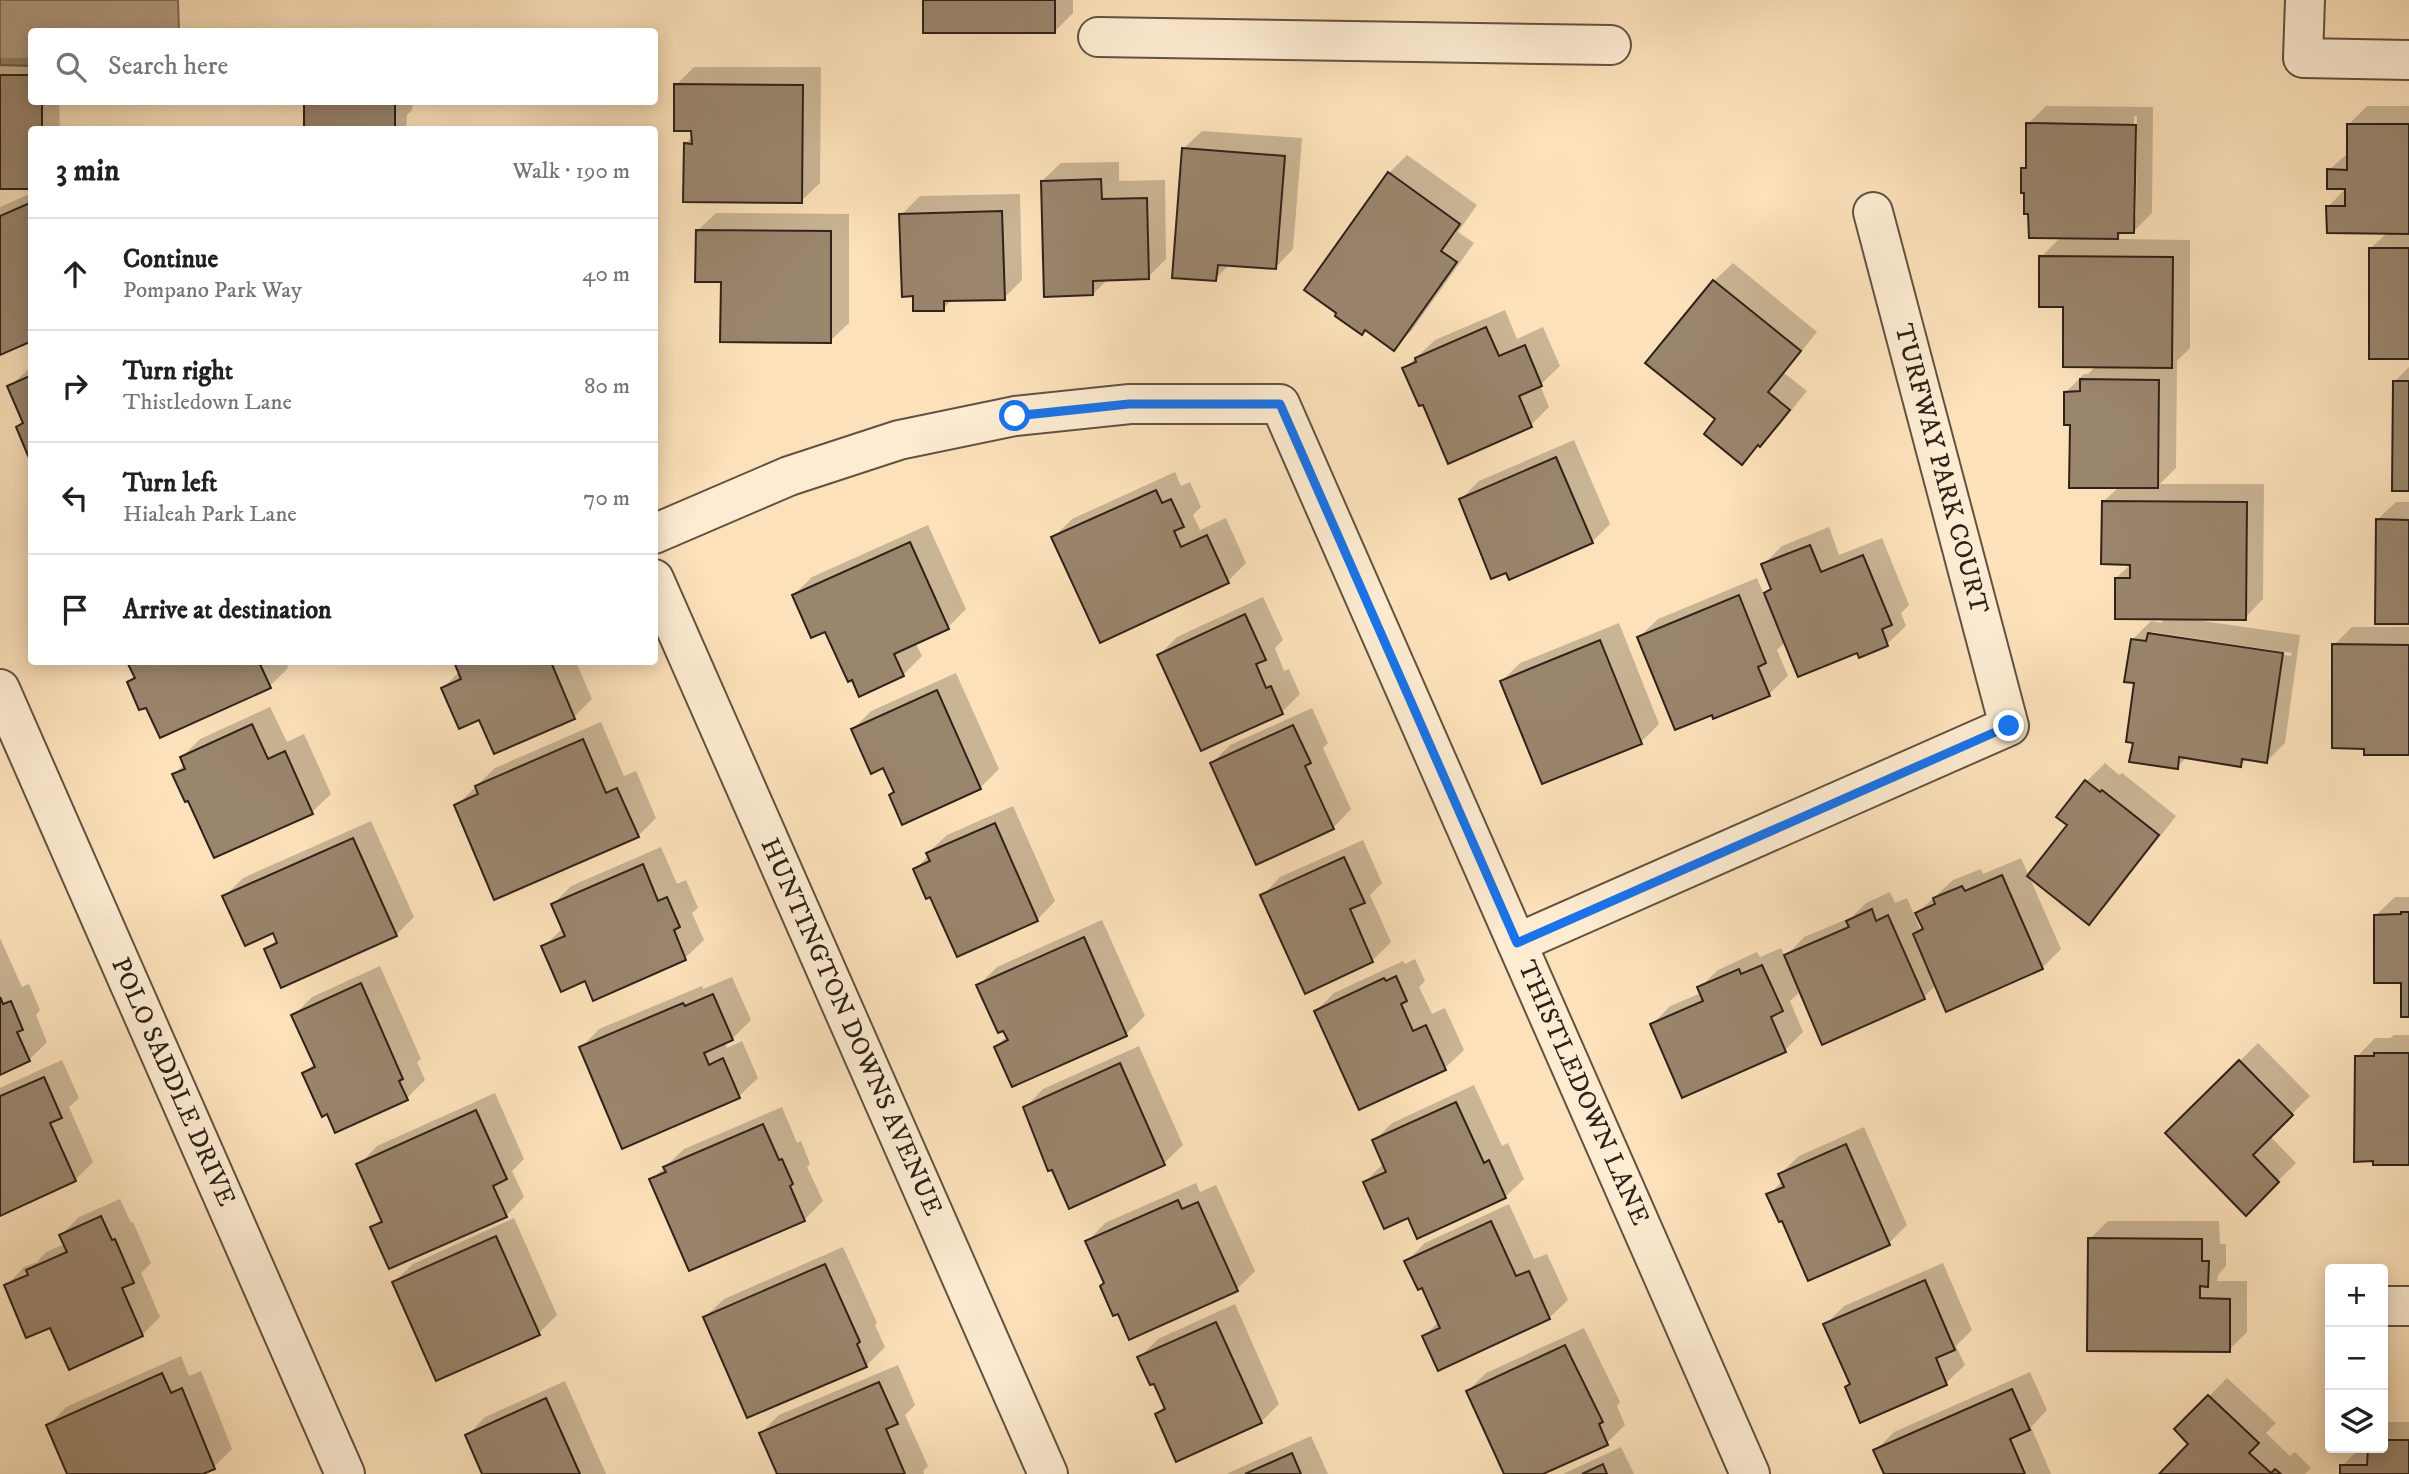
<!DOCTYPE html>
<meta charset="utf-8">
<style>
:root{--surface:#fff;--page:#f2f2f2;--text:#202124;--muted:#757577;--line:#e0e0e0}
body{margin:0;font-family:"IM FELL DW Pica",serif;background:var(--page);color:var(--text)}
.controls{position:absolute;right:21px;bottom:21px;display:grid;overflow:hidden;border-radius:7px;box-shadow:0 4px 18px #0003}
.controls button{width:63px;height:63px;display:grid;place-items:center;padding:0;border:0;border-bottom:2px solid var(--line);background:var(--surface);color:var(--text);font:35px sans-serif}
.stop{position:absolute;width:21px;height:21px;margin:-16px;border:5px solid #1a73e8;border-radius:50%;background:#fff}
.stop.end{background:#1a73e8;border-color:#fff;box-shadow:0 2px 7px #0008}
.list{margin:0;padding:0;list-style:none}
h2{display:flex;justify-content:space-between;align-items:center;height:91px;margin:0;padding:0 28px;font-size:30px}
h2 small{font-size:23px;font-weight:400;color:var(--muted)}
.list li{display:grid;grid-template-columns:46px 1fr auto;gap:21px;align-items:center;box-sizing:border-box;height:112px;padding:0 28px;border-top:2px solid var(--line)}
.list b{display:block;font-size:26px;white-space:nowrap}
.list p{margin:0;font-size:23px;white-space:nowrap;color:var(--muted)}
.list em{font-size:23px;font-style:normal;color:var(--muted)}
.icon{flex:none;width:38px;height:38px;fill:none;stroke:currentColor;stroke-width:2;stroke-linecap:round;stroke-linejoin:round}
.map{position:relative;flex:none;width:2409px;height:1474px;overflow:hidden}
.search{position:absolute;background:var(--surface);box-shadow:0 4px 18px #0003;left:28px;top:28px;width:630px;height:77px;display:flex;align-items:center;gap:18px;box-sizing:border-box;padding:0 24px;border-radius:7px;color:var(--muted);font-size:26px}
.panel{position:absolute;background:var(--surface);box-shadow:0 4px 18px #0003;left:28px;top:126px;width:630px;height:539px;border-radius:7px}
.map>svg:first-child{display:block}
.water{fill:#b6a084;stroke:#806e5a;stroke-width:2}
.shadow{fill:#0003;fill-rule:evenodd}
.building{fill:#9a856d;stroke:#2f221a;stroke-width:2}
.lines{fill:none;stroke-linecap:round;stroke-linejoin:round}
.minor-casing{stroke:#625242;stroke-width:42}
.minor{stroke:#fdecd2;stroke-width:38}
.route{stroke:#1a73e8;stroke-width:9}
.labels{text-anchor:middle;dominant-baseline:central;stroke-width:6;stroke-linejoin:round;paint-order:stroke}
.street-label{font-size:26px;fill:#2f221a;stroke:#fdecd2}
</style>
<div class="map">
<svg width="2409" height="1474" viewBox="0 0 2409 1474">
<rect width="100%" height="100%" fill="#fce1ba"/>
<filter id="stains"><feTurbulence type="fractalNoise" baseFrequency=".00286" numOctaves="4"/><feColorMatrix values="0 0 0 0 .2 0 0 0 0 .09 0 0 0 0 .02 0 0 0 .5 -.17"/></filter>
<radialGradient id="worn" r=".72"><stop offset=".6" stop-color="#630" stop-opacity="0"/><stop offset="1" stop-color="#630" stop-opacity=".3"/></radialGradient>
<polygon class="water" points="0,0 178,0 179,31 32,32 31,66 0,65"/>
<g class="shadow">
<polygon points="925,0 1073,0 1073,13 1055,31"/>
<polygon points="0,58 32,58 32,102 59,102 60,130 32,130 0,187"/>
<polygon points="694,67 821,67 820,183 801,201 685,144 693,136 676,85"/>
<polygon points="306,102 413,102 412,110 407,115 406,130 306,130"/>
<path d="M2046 106 2153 107 2152 213 2134 231H2124L2116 239 2190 240V348L2177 361 2176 468 2160 484H2264L2263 599 2245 618 2196 617V620L2300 635 2285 743 2267 761 2248 758 2241 765 2187 757 2177 767 2135 742 2136 682 2132 640 2151 621 2161 623 2166 617 2116 578 2132 563 2103 502 2119 487 2071 423 2066 392 2084 374H2088L2096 366 2041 257 2061 237 2030 212 2023 169 2028 164V124ZM2134 116H2137L2136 216 2133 220ZM2152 632 2292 653 2291 656 2149 635Z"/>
<polygon points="2367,106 2409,106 2409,358 2371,248 2388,232 2328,207 2347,187 2329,170 2349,152 2349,124"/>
<polygon points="1202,131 1302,138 1293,249 1275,268 1230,264 1215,279 1183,149"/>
<polygon points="1407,155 1477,205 1458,232 1474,243 1412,330 1394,349 1389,173"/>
<polygon points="1119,162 1119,181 1165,180 1166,259 1148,277 1108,279 1093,294 1042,181 1061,163"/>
<polygon points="32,193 32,339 0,353 0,207"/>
<polygon points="1020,194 1022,280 1004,298 953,299 943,309 914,294 901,215 920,196"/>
<polygon points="716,213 849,214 849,323 830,341 722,281 697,231"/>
<polygon points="1733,263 1817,332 1784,373 1807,391 1778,427 1742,462 1718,419 1648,362 1714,281"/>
<polygon points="1505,310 1517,339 1543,327 1560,366 1540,385 1549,407 1531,425 1404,369 1435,340"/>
<polygon points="32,366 32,455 18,427 24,421 9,387"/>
<polygon points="2409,367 2409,489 2394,382"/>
<polygon points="1574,440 1610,524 1592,542 1461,499 1479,481"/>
<polygon points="1175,472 1181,486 1190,482 1201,507 1193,515 1200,530 1226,518 1246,563 1228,581 1053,538 1072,519"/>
<polygon points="2396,502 2409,502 2409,622 2377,520"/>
<polygon points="928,525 966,609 948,627 915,642 922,656 903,675 826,629 794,595 812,577"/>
<polygon points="1829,527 1839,555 1882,538 1909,605 1901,613 1906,626 1887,644 1859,651 1786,641 1777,650 1788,676 1769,694 1639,637 1658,619 1757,578 1764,595 1772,587 1763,565 1782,546"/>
<polygon points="1263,597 1283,640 1275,648 1284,671 1289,669 1300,694 1282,712 1159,655 1177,637"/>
<polygon points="1619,623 1659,724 1641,742 1502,681 1520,663"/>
<polygon points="2352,627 2409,627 2409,753 2334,645"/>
<polygon points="129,662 286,662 288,668 270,686 161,736 147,706 129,682 136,675"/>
<polygon points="456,662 576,662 592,699 574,717 443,688 460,671"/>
<polygon points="956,673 999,769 980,788 903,823 891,795 895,791 884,766 853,729 871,711"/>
<polygon points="270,707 287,742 304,734 331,794 312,812 215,856 189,798 174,774 185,764 182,757 200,739"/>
<polygon points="1312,708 1328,743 1323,748 1351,809 1333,828 1212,763 1230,745"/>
<polygon points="601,722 624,776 636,771 656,818 638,836 456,806 495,768"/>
<polygon points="2105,763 2119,775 2122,773 2176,816 2107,904 2089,923 2069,825 2058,817 2087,781"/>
<polygon points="1013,806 1055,901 1037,920 931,895 915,870 929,855 928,853 947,835"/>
<polygon points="371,821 414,917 396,935 266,950 277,939 273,931 224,897 243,878"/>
<polygon points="1363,840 1382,883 1370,895 1391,942 1372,961 1262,896 1280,877"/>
<polygon points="661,847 677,884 686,880 698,908 692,913 704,940 685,958 586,979 543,947 563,928 553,904 571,886"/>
<polygon points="2021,858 2061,949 2042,968 1937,984 1924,997 1801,991 1790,1001 1803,1032 1785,1050 1652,1025 1670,1006 1701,993 1699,988 1718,970 1757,952 1760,957 1781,948 1785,957 1804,937 1852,917 1866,903 1890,892 1895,903 1907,898 1920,929 1923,926 1917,913 1953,880 1981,869 1983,874"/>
<polygon points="2395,897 2409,897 2409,1015 2402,981 2376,915"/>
<polygon points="1102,920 1145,1016 1126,1034 1013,1085 996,1047 1007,1036 979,985 997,967"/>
<polygon points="0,938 22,987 29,984 40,1010 36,1015 47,1042 29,1060 0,1073"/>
<polygon points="1415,959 1425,981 1419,987 1432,1014 1445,1008 1464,1050 1445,1068 1360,1108 1316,1011 1334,993 1403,961 1405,964"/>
<polygon points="380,966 421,1059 417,1062 425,1080 407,1098 304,1073 315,1063 293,1016 312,997"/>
<polygon points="732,977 751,1020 732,1039 725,1042 727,1048 742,1041 758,1078 739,1096 623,1147 581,1048 599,1029 702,986 703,989"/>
<polygon points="2394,1035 2409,1035 2409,1164 2357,1057 2375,1038 2390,1038"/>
<polygon points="2258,1043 2310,1096 2270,1136 2296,1163 2246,1213 2167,1133"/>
<polygon points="1139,1046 1183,1145 1164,1163 1070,1206 1025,1108 1043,1089"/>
<polygon points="62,1060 79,1098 69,1107 93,1162 75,1180 0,1214 0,1088"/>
<polygon points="1474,1085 1502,1146 1508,1143 1524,1179 1505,1197 1408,1215 1365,1182 1384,1163 1374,1141 1392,1123"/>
<polygon points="495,1093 524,1159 512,1171 524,1197 506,1216 372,1228 382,1218 359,1165 377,1146"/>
<polygon points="782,1107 797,1143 801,1141 810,1164 807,1167 823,1201 804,1220 651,1180 684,1149"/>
<polygon points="1864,1127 1907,1225 1889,1243 1783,1219 1769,1195 1783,1180 1780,1174 1799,1156"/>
<polygon points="1196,1183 1200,1192 1216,1185 1255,1271 1237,1289 1105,1283 1087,1242 1105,1223"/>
<polygon points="120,1199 131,1223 133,1222 151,1263 141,1273 160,1317 142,1335 51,1325 6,1286 24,1267 37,1262 46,1252 65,1244 61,1235 79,1217"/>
<polygon points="1509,1204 1534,1259 1547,1254 1568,1300 1549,1318 1424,1337 1439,1321 1423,1286 1407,1261 1425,1243"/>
<polygon points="514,1218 557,1315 539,1333 394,1282 413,1264"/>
<polygon points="2108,1221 2219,1221 2220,1244 2226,1244 2226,1266 2218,1275 2217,1281 2247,1281 2247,1332 2229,1350 2090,1239"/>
<polygon points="843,1247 877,1323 875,1325 885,1347 866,1366 705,1317 724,1299"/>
<polygon points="1943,1263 1972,1330 1956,1346 1965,1365 1946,1383 1861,1420 1847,1387 1851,1383 1825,1325 1844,1306"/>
<polygon points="1235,1304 1279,1404 1261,1422 1157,1414 1165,1405 1154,1382 1139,1358 1158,1339"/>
<polygon points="1584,1328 1620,1402 1617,1406 1625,1425 1607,1443 1539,1474 1506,1474 1468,1391 1486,1373"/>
<polygon points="181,1356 189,1376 201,1371 232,1449 214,1467 198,1474 69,1474 48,1426 66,1407"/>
<polygon points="898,1365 915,1405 905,1415 928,1466 923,1471 924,1474 778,1474 761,1433 779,1415"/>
<polygon points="2030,1372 2047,1410 2031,1427 2051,1474 1886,1474 1876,1450 1894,1432"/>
<polygon points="2227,1378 2276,1423 2266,1433 2290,1456 2295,1452 2311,1468 2305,1474 2161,1474 2191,1444 2177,1429"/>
<polygon points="565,1381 606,1474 484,1474 467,1436 485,1417"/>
<polygon points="2388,1422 2409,1422 2409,1474 2342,1474 2342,1466 2360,1448 2383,1448 2383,1428"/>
<polygon points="1311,1436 1328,1474 1226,1474"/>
<polygon points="1621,1447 1634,1474 1563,1474"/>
</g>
<g class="building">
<rect x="923" y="0" width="132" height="33"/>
<polygon points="0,75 32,75 32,102 42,102 42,130 32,130 32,189 0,189"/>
<polygon points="674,84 803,85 802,203 683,202 684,143 692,144 691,131 674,131"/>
<rect x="304" y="102" width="91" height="28"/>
<polygon points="2026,123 2136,125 2134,233 2118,233 2118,239 2029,238 2028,214 2024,214 2024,193 2021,193 2021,168 2026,168"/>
<polygon points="2347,124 2409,124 2409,234 2327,233 2326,206 2345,206 2345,189 2327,189 2327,169 2347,170"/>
<polygon points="1182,148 1285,156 1276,269 1218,265 1216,281 1172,278"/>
<polygon points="1388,172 1460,224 1441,251 1457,262 1394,351 1365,330 1362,335 1335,316 1336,313 1304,290"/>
<polygon points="1101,179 1102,199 1147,198 1149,279 1093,281 1093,295 1044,297 1041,181"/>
<polygon points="32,202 32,341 0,355 0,216"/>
<polygon points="1002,211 1005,300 944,301 944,311 913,311 913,296 902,297 899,214"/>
<polygon points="696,230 831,231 831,343 720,342 721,282 695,282"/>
<rect x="2369" y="248" width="40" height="111"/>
<polygon points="2039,256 2173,257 2172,368 2063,367 2063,307 2039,307"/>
<polygon points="1713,280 1801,351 1768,392 1790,410 1760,447 1758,445 1742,465 1704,434 1715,419 1645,363"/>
<polygon points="1486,327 1499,356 1525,345 1542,386 1519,396 1532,427 1448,464 1423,405 1419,406 1402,368 1416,362 1415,358"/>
<polygon points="32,375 32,457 29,458 16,427 23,423 7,386"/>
<polygon points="2080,379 2159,380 2158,488 2069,488 2070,425 2064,425 2064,392 2080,391"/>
<polygon points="2393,381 2409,381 2409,491 2392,491"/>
<polygon points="1556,457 1593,543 1509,580 1506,573 1491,579 1459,499"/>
<polygon points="1156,490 1162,503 1171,499 1184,527 1174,531 1181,547 1207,535 1229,583 1100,643 1051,537"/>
<polygon points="2102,501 2247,502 2246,620 2115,619 2115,578 2130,578 2130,565 2101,564"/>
<polygon points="2376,519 2409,520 2409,624 2375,624"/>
<polygon points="910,542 949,629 894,654 904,676 859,697 852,680 848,682 825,632 811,638 792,595"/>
<polygon points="1810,545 1821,572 1863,555 1892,625 1882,629 1888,646 1859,658 1857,653 1798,677 1764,593 1771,589 1761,564"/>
<polygon points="1739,595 1766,663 1758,667 1770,696 1713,719 1712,715 1675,730 1637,637"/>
<polygon points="1245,614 1266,660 1256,664 1266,688 1271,686 1283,714 1201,751 1157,655"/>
<polygon points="2148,633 2283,653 2267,763 2242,759 2241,767 2179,757 2178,769 2129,762 2133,743 2126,742 2134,683 2124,682 2131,639 2146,641"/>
<polygon points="1600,640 1642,744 1542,784 1500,681"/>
<polygon points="2332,644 2409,645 2409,755 2364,755 2364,749 2332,748"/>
<polygon points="127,662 259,662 271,688 160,738 146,708 139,710 127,682 135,678"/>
<polygon points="454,662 551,662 575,719 494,754 479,720 459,729 441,688 461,679"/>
<polygon points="937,690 981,789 902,825 889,795 894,792 883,768 871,774 851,729"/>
<polygon points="252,724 268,759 285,751 313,814 214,858 188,801 185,802 172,774 185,769 180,757"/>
<polygon points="1293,725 1311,763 1305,766 1334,829 1256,865 1210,763"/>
<polygon points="583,739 606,793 617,788 639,837 494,900 454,805 478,794 475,786"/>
<polygon points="2085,780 2100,792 2102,790 2159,835 2089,925 2027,876 2067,825 2056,817"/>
<polygon points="995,823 1038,921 957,957 930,897 926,899 913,869 930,861 926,853"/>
<polygon points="353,838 397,936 281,988 264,949 277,943 273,933 245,946 222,896"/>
<polygon points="1344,857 1365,903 1350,909 1373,962 1305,994 1260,895"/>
<polygon points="643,864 658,901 667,897 680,927 674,930 686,960 593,1001 585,981 561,992 541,946 565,936 551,904"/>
<polygon points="2002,875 2043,969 1946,1012 1913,934 1923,929 1915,913 1935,904 1933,898 1962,886 1965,891"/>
<polygon points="1872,909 1876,921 1888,915 1925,999 1822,1045 1784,955 1849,927 1846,921"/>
<polygon points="2401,912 2409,912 2409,1017 2401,1017 2401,983 2374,983 2374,915 2401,914"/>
<polygon points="1084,937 1127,1036 1012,1087 994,1047 1008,1040 1003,1031 998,1033 976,985"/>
<polygon points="1762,965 1783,1011 1771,1017 1786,1052 1682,1098 1650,1024 1703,1001 1697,987 1739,969 1741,974"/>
<polygon points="1396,976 1407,1001 1401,1004 1413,1031 1426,1025 1446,1070 1359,1110 1314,1011 1384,978 1386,981"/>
<polygon points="361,983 403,1079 399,1081 408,1100 335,1133 327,1114 322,1117 302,1073 315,1067 291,1015"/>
<polygon points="713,994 733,1040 704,1053 709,1065 723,1058 740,1098 622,1149 579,1047 683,1003 685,1006"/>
<polygon points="0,997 3,1004 11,1001 23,1030 17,1032 30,1061 0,1075"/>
<polygon points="2374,1053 2409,1053 2409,1165 2373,1165 2373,1161 2354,1162 2355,1056 2374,1056"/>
<polygon points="2239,1060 2293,1115 2253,1155 2279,1182 2246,1216 2165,1133"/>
<polygon points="1120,1063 1165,1165 1069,1209 1052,1170 1048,1171 1023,1107"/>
<polygon points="44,1077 62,1118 50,1123 76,1181 0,1216 0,1096"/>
<polygon points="1456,1102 1484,1163 1489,1160 1506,1198 1417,1239 1408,1218 1384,1229 1363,1182 1386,1172 1372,1140"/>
<polygon points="476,1110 507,1179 493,1186 507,1217 389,1269 370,1227 382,1222 356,1164"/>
<polygon points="763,1124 779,1160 782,1159 793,1184 790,1186 805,1221 689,1271 649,1179 666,1172 663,1167"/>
<polygon points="1846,1144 1890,1245 1808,1281 1782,1221 1779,1222 1766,1194 1784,1187 1778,1174"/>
<polygon points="1178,1200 1182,1209 1198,1202 1238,1291 1129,1340 1118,1314 1113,1316 1100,1286 1104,1283 1085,1241"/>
<polygon points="101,1216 112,1240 115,1239 134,1283 122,1288 143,1336 69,1370 50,1328 26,1338 4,1285 28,1275 26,1270 67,1252 59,1235"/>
<polygon points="1491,1221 1516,1276 1529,1271 1550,1319 1438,1371 1422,1336 1440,1328 1422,1288 1418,1290 1404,1261"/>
<polygon points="496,1236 540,1335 436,1381 392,1282"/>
<polygon points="2088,1238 2202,1239 2202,1261 2209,1261 2208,1287 2200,1286 2200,1298 2230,1299 2230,1352 2087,1351"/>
<polygon points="825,1264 860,1342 857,1344 867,1367 747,1418 703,1317"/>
<polygon points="1925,1280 1955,1350 1936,1358 1947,1385 1860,1423 1845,1387 1850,1384 1823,1324"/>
<polygon points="1216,1322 1262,1423 1176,1462 1155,1414 1165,1409 1154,1384 1150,1385 1137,1357"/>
<polygon points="1565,1345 1603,1422 1599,1424 1608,1445 1543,1474 1504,1474 1466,1391"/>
<polygon points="162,1373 171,1393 182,1388 215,1469 203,1474 67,1474 46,1425"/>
<polygon points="879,1382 898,1424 886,1429 905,1474 777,1474 759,1433"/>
<polygon points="2012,1389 2030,1430 2010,1439 2025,1474 1884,1474 1873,1450"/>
<polygon points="2208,1395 2259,1443 2249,1453 2271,1473 2275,1469 2281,1474 2159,1474 2188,1444 2174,1429"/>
<polygon points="546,1398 580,1474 482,1474 465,1435"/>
<polygon points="2383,1440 2409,1440 2409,1474 2340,1474 2340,1465 2367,1465 2368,1448 2383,1448"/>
<polygon points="1292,1453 1301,1474 1245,1474"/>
<polygon points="1603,1464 1607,1474 1582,1474"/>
</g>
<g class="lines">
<defs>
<g id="minor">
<polyline points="2305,0 2303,58 2409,60"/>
<polyline points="1098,37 1611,45"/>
<polyline points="654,534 789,476 899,440 1015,416 1130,404 1280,404 1750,1474"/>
<polyline points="654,579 1048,1474"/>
<polyline points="0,689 345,1474"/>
<polyline points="1517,943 2009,726 1873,212"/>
<polyline points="2383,1306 2409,1306"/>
</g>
</defs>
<use href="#minor" class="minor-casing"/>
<use href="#minor" class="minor"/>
</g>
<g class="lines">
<polyline class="route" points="1015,416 1129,404 1280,404 1517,943 2009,726"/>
</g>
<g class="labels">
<g class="street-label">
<text transform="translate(1941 469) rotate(75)">TURFWAY PARK COURT</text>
<text transform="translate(851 1027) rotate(66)">HUNTINGTON DOWNS AVENUE</text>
<text transform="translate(173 1082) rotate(66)">POLO SADDLE DRIVE</text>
<text transform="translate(1583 1093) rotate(66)">THISTLEDOWN LANE</text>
</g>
</g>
<rect width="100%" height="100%" filter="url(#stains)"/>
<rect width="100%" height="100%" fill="url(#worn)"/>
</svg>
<div class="controls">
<button>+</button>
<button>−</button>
<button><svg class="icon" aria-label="layers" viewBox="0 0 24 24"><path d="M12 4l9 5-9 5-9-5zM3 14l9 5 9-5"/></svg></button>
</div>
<div class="stop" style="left:1015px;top:416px"></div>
<div class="stop end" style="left:2009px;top:726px"></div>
<div class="search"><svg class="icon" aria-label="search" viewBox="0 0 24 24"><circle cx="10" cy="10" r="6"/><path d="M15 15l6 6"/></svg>Search here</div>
<section class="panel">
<h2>3 min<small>Walk · 190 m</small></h2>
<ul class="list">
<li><svg class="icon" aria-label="ahead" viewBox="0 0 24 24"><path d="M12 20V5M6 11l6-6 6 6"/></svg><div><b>Continue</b><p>Pompano Park Way</p></div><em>40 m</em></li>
<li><svg class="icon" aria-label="right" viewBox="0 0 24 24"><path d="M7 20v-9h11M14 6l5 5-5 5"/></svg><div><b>Turn right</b><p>Thistledown Lane</p></div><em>80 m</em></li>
<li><svg class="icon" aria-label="left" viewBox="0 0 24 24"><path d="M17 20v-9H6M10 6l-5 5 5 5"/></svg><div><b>Turn left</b><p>Hialeah Park Lane</p></div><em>70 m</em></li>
<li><svg class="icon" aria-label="arrive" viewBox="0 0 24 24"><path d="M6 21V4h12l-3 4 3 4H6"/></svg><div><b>Arrive at destination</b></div></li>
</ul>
</section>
</div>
